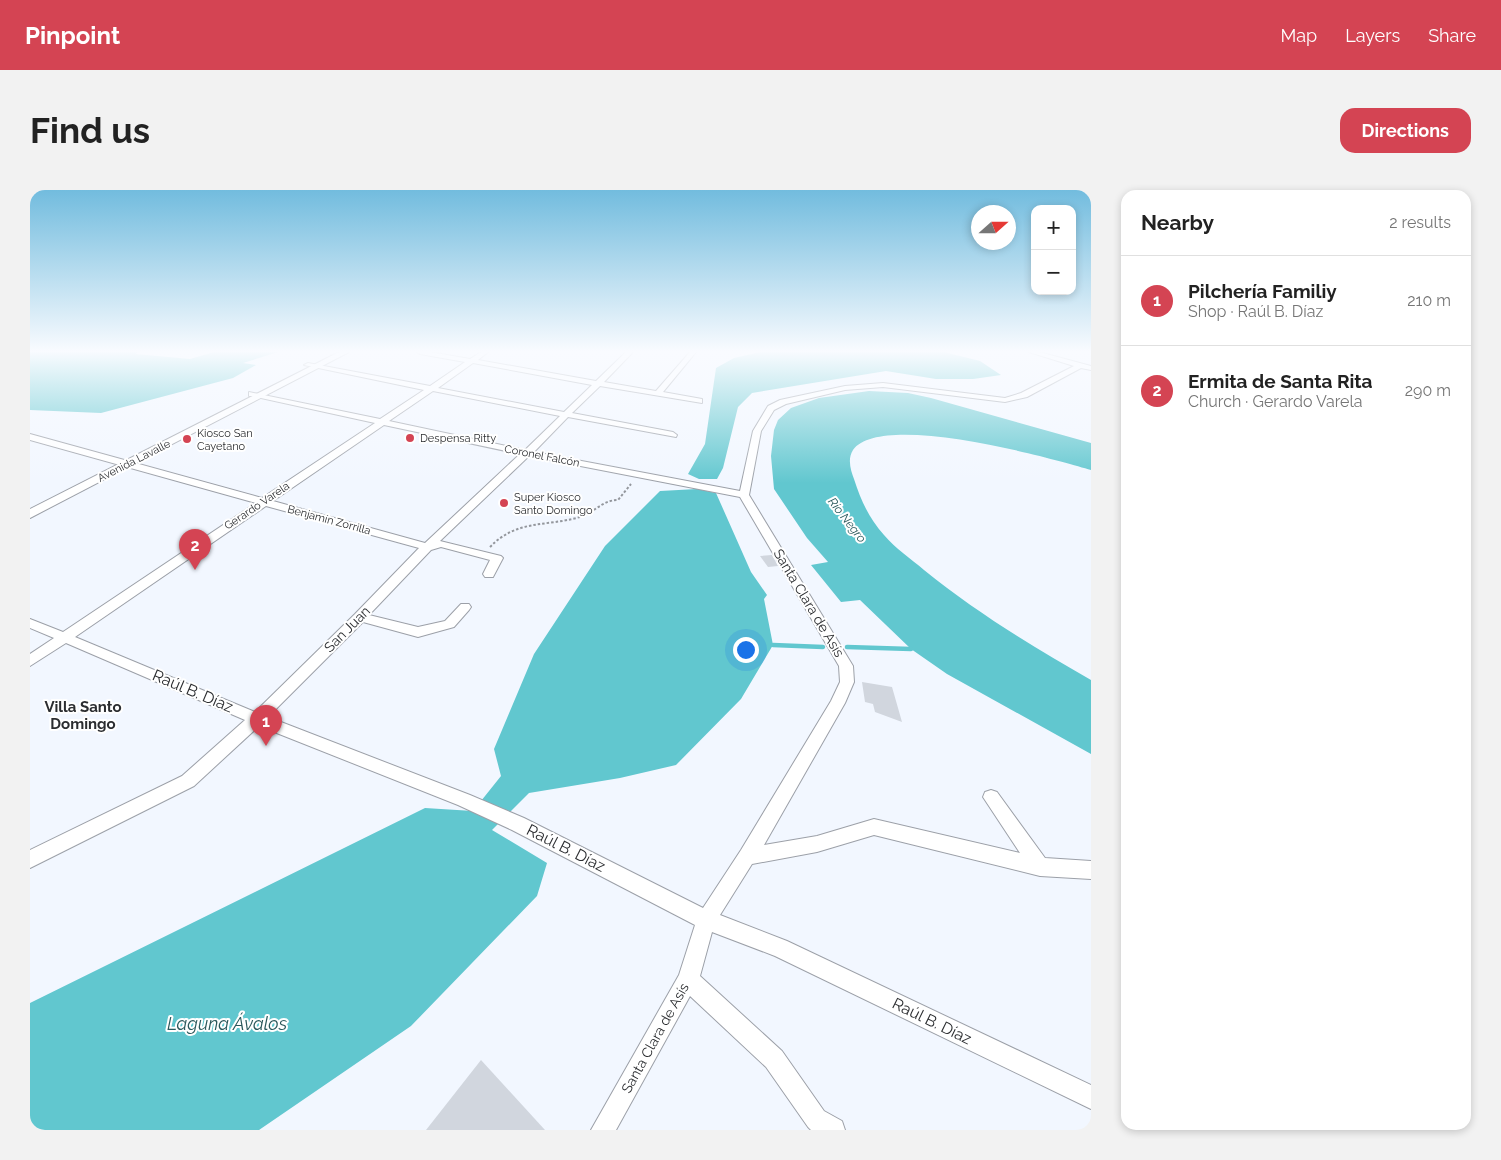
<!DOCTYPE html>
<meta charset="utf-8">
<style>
:root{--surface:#fff;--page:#f2f2f2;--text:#222;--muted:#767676;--line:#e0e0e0;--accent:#d44453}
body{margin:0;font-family:Raleway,sans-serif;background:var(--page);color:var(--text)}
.controls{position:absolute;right:15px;top:15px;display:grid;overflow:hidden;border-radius:10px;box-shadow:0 2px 8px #0003}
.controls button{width:45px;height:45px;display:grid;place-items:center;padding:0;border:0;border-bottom:1px solid var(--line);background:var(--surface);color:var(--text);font:25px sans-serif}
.compass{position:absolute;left:941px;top:15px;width:45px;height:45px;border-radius:50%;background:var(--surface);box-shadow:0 2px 8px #0003;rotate:69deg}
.you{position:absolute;left:715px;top:459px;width:18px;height:18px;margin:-12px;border:4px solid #fff;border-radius:50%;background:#1a73e8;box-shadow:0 0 0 8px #1a73e833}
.badge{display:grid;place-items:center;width:32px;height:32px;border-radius:50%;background:var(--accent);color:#fff;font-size:16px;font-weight:700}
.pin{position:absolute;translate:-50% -41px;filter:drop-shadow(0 1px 2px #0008)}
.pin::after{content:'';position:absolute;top:26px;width:18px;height:15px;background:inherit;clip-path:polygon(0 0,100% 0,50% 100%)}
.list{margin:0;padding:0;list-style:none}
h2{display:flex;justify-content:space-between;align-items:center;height:65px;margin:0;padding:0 20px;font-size:21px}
h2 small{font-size:16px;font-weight:400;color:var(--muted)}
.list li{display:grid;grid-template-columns:32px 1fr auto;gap:15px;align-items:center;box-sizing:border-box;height:90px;padding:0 20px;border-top:1px solid var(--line)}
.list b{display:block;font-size:19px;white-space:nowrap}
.list p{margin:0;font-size:16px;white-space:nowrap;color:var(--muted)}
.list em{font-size:16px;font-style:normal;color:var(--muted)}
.map{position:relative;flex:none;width:1061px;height:940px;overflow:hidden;border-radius:15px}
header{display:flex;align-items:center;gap:30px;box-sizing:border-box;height:70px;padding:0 25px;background:var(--accent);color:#fff}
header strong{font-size:24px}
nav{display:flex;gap:28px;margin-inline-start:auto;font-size:18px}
.intro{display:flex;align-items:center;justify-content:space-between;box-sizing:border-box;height:120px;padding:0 30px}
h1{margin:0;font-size:35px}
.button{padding:12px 22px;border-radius:15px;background:var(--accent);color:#fff;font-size:18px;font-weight:700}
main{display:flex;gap:30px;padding:0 30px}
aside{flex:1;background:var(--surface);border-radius:15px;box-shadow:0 2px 8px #0003}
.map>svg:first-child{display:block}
.water{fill:#61c7cf}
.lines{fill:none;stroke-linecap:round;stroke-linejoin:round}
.stream{stroke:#61c7cf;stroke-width:4.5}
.building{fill:#d1d6de}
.minor-casing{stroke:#9ca0a8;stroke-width:2}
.major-casing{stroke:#9ca0a8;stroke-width:2}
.path{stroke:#94979d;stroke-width:2;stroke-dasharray:2.5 2;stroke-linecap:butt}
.minor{fill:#fff;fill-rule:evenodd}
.major{fill:#fff;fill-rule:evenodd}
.poi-dot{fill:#d44453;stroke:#fff;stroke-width:2}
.labels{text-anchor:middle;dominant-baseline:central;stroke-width:4;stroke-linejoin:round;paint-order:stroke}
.far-poi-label{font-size:11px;fill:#2b2d30;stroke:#fff;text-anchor:start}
.far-street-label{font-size:11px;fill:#2b2d30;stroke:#fff}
.far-water-label{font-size:12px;font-style:italic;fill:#2a585b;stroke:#fff}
.street-label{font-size:14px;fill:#2b2d30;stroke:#fff}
.neighbourhood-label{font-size:15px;font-weight:bold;fill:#2b2d30;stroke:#fff}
.near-street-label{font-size:16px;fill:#2b2d30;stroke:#fff}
.near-water-label{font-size:18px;font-style:italic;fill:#2a585b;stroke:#fff}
</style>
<header>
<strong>Pinpoint</strong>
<nav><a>Map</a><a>Layers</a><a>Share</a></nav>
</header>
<div class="intro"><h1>Find us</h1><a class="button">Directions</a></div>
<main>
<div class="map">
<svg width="1061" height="940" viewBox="0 0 1061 940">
<rect width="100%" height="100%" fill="#f2f7ff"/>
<g class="water">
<polygon points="0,162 108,162 106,164 160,169 184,162 248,162 213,173 226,175 203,188 71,223 0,220"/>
<polygon points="730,162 914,162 950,171 971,185 943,189 906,189 856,181 722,203 708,217 693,278 687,289 669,289 658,284 675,254 686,178 704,168"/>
<path d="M839 201 878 203 901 208 1061 253V280C1021 268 851 221 823 260 817 269 821 281 824 289 831 311 839 328 854 345 865 358 881 369 894 380 946 422 1003 457 1061 490V564L917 484 881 459 830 410 811 412 781 375 798 372 777 348 744 299 741 266 744 240 748 230 761 218 789 208Z"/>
<polygon points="667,299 686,303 721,382 737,405 734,409 743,455 711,509 646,575 590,588 499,603 462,640 517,673 507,706 381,836 229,940 0,940 0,813 395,618 443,621 471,586 464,559 504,464 575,356 630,301"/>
</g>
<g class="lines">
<g class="stream">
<polyline points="743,455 793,457"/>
<polyline points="817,457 881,459"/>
</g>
</g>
<g class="building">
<polygon points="742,365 748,376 738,377 730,366"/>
<polygon points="832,492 862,497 872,532 845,522 843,514 835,512"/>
<polygon points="451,870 515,940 396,940"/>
</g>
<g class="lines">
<defs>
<path id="minor" d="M387 162H400L440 169 451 162H458L448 170 566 191 596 162H603L574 192 626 201 660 162H666L633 202 672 209V213L570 196 542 223 643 242 647 245 646 247 538 227 504 262 710 301 723 241 738 216 750 210 815 196 853 193 975 208 991 203 1044 176 999 162H1009L1061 176V180L1051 178 997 207 975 212 853 197 815 200 756 214 744 220 731 241 719 305 823 476 824 492 815 513 734 655 787 646 844 629 990 663 953 607 955 602 961 600 967 602 1015 668 1061 671V689L1010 686 844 645 787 662 722 674 690 725 757 751 1061 895V919L745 766 682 742 670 786 752 861 794 921 812 931 815 940H781L778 937 736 877 660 806 586 940H561L649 785 665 735 482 640 428 615 229 536 164 596 0 678V660L152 586 215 530 36 453 0 476V464L24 448 0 438V429L33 442 226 313 0 250V244L232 308 345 233 222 206H219V202L350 229 394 200 274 175 278 173 400 196 435 172 390 164ZM443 173 562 195 534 222 408 198ZM403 201 530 226 495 260 359 231ZM354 235 490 264 395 353 243 311ZM499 266 710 307 809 476 810 492 801 511 711 660 673 718 494 628 440 605 238 527 333 432 388 447 424 437 439 420 441 417 439 414H431L415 431 388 437 339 425 401 360 411 357 460 370 453 384 455 387H463L473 368 471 366 410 351ZM236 316 389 358 325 424 225 522 45 447Z"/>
<polygon id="major" points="309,162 319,162 0,328 0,319"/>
</defs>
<use href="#minor" class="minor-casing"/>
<use href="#major" class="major-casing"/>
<path class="path" d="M460 357C487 329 516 337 550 327 564 323 572 310 588 310L601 294"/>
<use href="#minor" class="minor"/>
<use href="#major" class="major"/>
</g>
<linearGradient id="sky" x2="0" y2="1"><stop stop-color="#72bcde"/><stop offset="0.55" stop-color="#f9fbff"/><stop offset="1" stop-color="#f9fbff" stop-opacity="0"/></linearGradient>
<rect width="1061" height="293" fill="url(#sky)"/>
<g class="poi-dot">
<circle cx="380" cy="248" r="5"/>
<circle cx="157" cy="249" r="5"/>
<circle cx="474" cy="313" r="5"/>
</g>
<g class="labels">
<g class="far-poi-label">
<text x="167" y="243">Kiosco San<tspan x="167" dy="13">Cayetano</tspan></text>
<text x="390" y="248">Despensa Ritty</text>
<text x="484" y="307">Super Kiosco<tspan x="484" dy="13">Santo Domingo</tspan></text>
</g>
<g class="far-street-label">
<text transform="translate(512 266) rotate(11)">Coronel Falcón</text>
<text transform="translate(104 271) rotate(-27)">Avenida Lavalle</text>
<text transform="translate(227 316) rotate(-34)">Gerardo Varela</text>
<text transform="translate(299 330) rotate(15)">Benjamín Zorrilla</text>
</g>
<g class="far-water-label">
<text transform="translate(817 330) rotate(52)">Río Negro</text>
</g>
<g class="street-label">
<text transform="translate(779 413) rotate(59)">Santa Clara de Asís</text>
<text transform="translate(317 439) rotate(-45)">San Juan</text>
<text transform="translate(625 848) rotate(-61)">Santa Clara de Asís</text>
</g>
<g class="neighbourhood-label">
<text x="53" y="517">Villa Santo<tspan x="53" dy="17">Domingo</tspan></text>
</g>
<g class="near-street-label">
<text transform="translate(163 501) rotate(23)">Raúl B. Díaz</text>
<text transform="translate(536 658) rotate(27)">Raúl B. Díaz</text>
<text transform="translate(902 831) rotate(26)">Raúl B. Díaz</text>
</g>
<g class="near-water-label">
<text x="197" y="833">Laguna Ávalos</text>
</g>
</g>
</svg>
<div class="controls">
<button>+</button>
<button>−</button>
</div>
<svg class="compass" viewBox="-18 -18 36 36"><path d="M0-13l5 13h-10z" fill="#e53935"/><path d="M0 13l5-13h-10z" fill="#767676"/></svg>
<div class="you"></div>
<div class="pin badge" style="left:236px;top:556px">1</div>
<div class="pin badge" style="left:165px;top:380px">2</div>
</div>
<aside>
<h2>Nearby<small>2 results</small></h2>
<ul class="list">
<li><span class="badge">1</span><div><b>Pilchería Familiy</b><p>Shop · Raúl B. Díaz</p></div><em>210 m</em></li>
<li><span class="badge">2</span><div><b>Ermita de Santa Rita</b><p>Church · Gerardo Varela</p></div><em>290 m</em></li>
</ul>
</aside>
</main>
